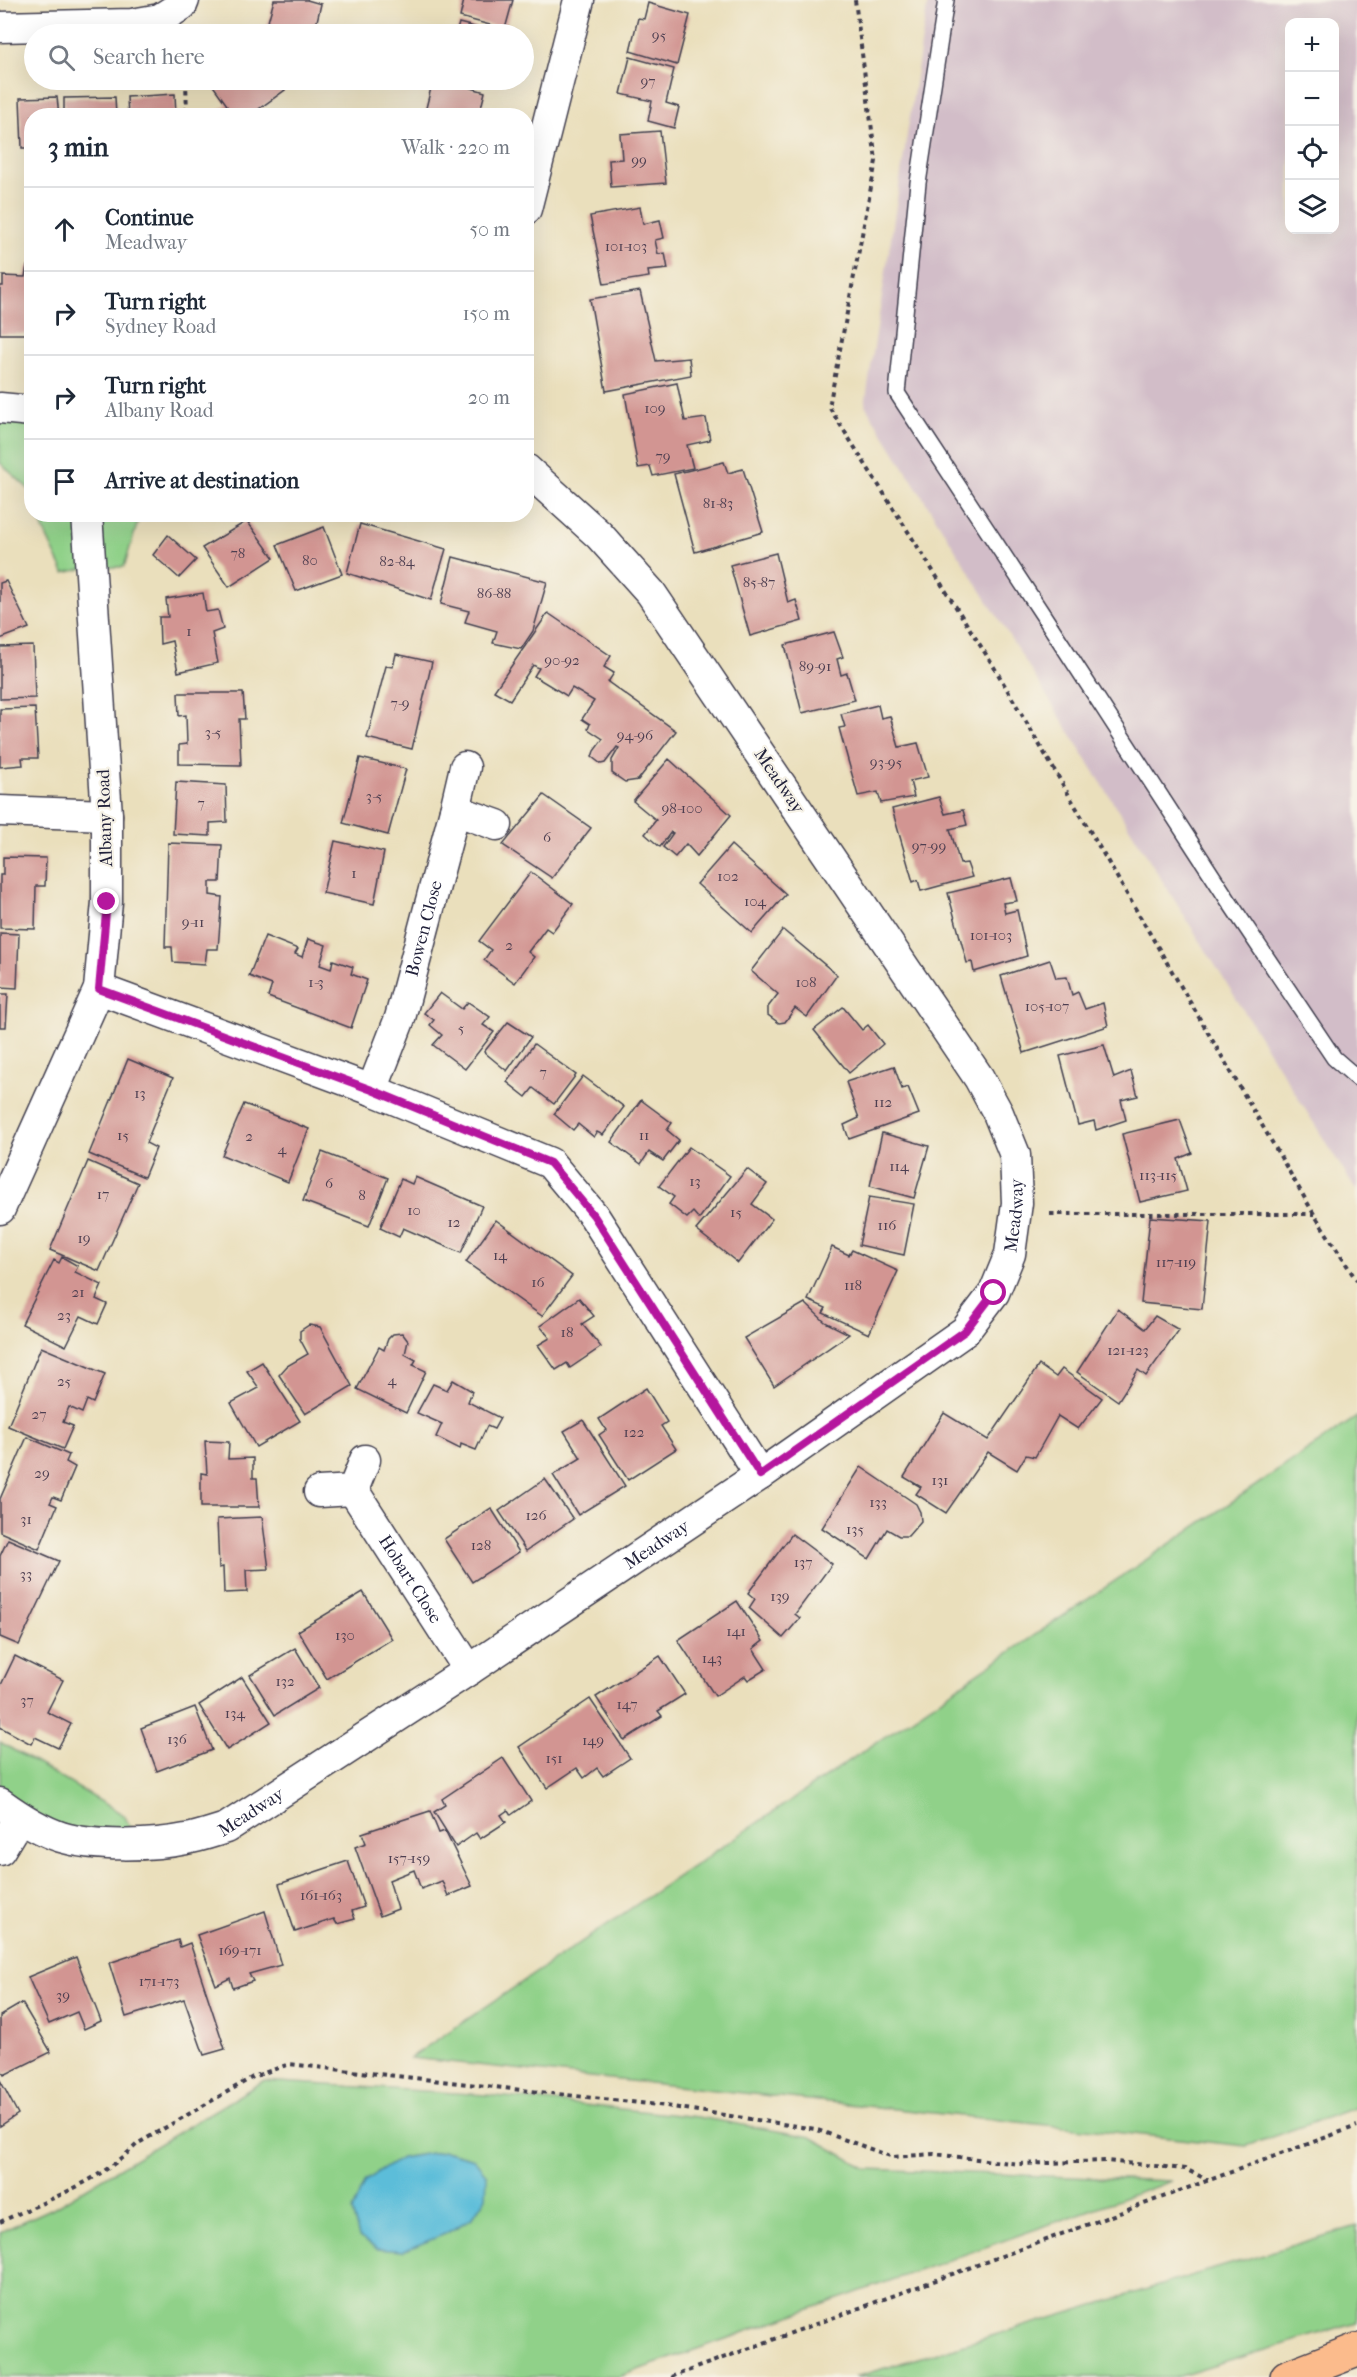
<!DOCTYPE html>
<meta charset="utf-8">
<style>
:root{--surface:#fff;--page:#f6f6f7;--text:#1f2937;--muted:#747a83;--line:#e0e1e3}
body{margin:0;font-family:"IM FELL French Canon",serif;background:var(--page);color:var(--text)}
.controls{position:absolute;right:18px;top:18px;display:grid;overflow:hidden;border-radius:12px;box-shadow:0 6px 24px #0002}
.controls button{width:54px;height:54px;display:grid;place-items:center;padding:0;border:0;border-bottom:2px solid var(--line);background:var(--surface);color:var(--text);font:30px sans-serif}
.stop{position:absolute;width:18px;height:18px;margin:-14px;border:4px solid #b5179e;border-radius:50%;background:#fff}
.stop.end{background:#b5179e;border-color:#fff;box-shadow:0 2px 6px #0008}
.list{margin:0;padding:0;list-style:none}
h2{display:flex;justify-content:space-between;align-items:center;height:78px;margin:0;padding:0 24px;font-size:26px}
h2 small{font-size:20px;font-weight:400;color:var(--muted)}
.list li{display:grid;grid-template-columns:39px 1fr auto;gap:18px;align-items:center;box-sizing:border-box;height:84px;padding:0 24px;border-top:2px solid var(--line)}
.list b{display:block;font-size:22px;white-space:nowrap}
.list p{margin:0;font-size:20px;white-space:nowrap;color:var(--muted)}
.list em{font-size:20px;font-style:normal;color:var(--muted)}
.icon{flex:none;width:33px;height:33px;fill:none;stroke:currentColor;stroke-width:2;stroke-linecap:round;stroke-linejoin:round}
.map{position:relative;flex:none;width:1357px;height:2377px;overflow:hidden}
.search{position:absolute;background:var(--surface);box-shadow:0 6px 24px #0002;left:24px;top:24px;width:510px;height:66px;display:flex;align-items:center;gap:15px;box-sizing:border-box;padding:0 21px;border-radius:33px;color:var(--muted);font-size:22px}
.panel{position:absolute;background:var(--surface);box-shadow:0 6px 24px #0002;left:24px;top:108px;width:510px;height:414px;border-radius:24px}
.map>svg:first-child{display:block}
.industrial{fill:#d2bdc8;fill-rule:evenodd}
.green{fill:#90d189;stroke:#597a62;stroke-width:1.5;fill-rule:evenodd}
.water{fill:#5bbdd9;stroke:#3e708a;stroke-width:1.5}
.building{fill:#d29592}
.lines{fill:none;stroke-linecap:round;stroke-linejoin:round}
.lane-casing{stroke:#403e4e;stroke-width:18}
.street-casing{stroke:#403e4e;stroke-width:33}
.highway-casing{stroke:#403e4e;stroke-width:36}
.path{stroke:#403e4e;stroke-width:4;stroke-dasharray:4.5 4.5;stroke-linecap:butt}
.lane{stroke:#fff;stroke-width:15}
.street{stroke:#fff;stroke-width:30}
.highway{stroke:#fbbb8c;stroke-width:33}
.route{stroke:#b5179e;stroke-width:8}
.labels{text-anchor:middle;dominant-baseline:central;stroke-width:4.5;stroke-linejoin:round;paint-order:stroke}
.number-label{font-size:15px;fill:#4e3f51}
.street-label{font-size:18px;fill:#22223b;stroke:#f7f3e8}
</style>
<div class="map">
<svg width="1357" height="2377" viewBox="0 0 1357 2377">
<rect width="100%" height="100%" fill="#f7f3e8"/>
<filter id="ink" filterUnits="userSpaceOnUse"><feTurbulence type="fractalNoise" baseFrequency=".0167" numOctaves="2"/><feDisplacementMap in="SourceGraphic" scale="12" xChannelSelector="R" yChannelSelector="G"/><feConvolveMatrix kernelMatrix="1 2 1 2 8 2 1 2 1" color-interpolation-filters="sRGB"/></filter>
<filter id="wash" filterUnits="userSpaceOnUse"><feTurbulence type="fractalNoise" baseFrequency=".008" numOctaves="4" result="noise"/><feDisplacementMap in="SourceGraphic" scale="24" xChannelSelector="R" yChannelSelector="G"/><feGaussianBlur stdDeviation="1.35" result="paint"/><feColorMatrix in="noise" values="0 0 0 0 0 0 0 0 0 0 0 0 0 0 0 0 0 1.4 0 .05"/><feComposite in="paint" operator="in"/></filter>
<g filter="url(#wash)">
<rect width="100%" height="100%" fill="#eadfbc"/>
<path class="industrial" d="M928 0H1357V1192L865 405ZM1290 22H1334V230H1290Z"/>
<g class="green">
<polygon points="0,408 31,411 31,491 0,463"/>
<polygon points="39,515 140,515 124,567 91,567 64,573 43,529"/>
<polygon points="1357,1417 1357,2107 1246,2146 410,2058"/>
<polygon points="0,1742 124,1815 138,1843 94,1843 0,1803"/>
<path d="M263 2081 487 2095 698 2117 811 2137 867 2169 1172 2181 618 2377H0V2232L53 2208ZM444 2151 474 2159 486 2197 472 2218 445 2234 401 2158Z"/>
<polygon points="1357,2226 1357,2322 1177,2377 855,2377"/>
</g>
<polygon class="water" points="444,2151 474,2159 487,2175 486,2197 472,2218 445,2234 403,2251 377,2249 359,2237 352,2211 365,2181 401,2158"/>
<g id="blocks">
<g class="building">
<polygon points="274,0 307,0 321,4 314,34 283,34 266,29"/>
<polygon points="464,0 513,0 505,29 460,17"/>
<polygon points="648,3 690,15 677,65 630,51 638,18 644,19"/>
<polygon points="459,23 502,34 456,34"/>
<polygon points="630,57 674,69 666,103 679,107 674,128 648,121 652,101 621,94"/>
<polygon points="209,80 277,80 285,90 249,116 211,116 227,105"/>
<polygon points="433,80 445,80 485,92 479,116 424,116"/>
<polygon points="175,94 176,116 128,116 127,97"/>
<polygon points="57,97 59,116 32,116 32,148 22,148 20,98"/>
<polygon points="115,97 116,116 64,116 64,98"/>
<polygon points="660,131 666,183 611,187 609,160 622,159 620,134"/>
<polygon points="640,207 643,224 660,220 664,238 655,240 658,254 665,253 668,269 648,271 649,277 604,284 590,216"/>
<polygon points="27,266 32,266 32,334 0,334 0,286 3,286 3,276 25,277"/>
<polygon points="640,291 656,361 689,358 691,375 606,391 590,299"/>
<polygon points="677,383 685,421 706,418 710,440 687,445 693,468 653,476 650,466 638,468 625,394"/>
<polygon points="724,462 728,473 743,469 763,532 695,552 674,474"/>
<polygon points="247,521 274,558 229,587 202,548"/>
<polygon points="360,524 446,549 431,600 347,573"/>
<polygon points="324,527 342,574 296,591 277,545"/>
<polygon points="168,535 196,560 179,578 153,555"/>
<polygon points="776,553 788,603 796,600 802,621 750,636 730,565"/>
<polygon points="453,557 547,582 533,631 521,649 493,643 497,631 465,622 469,611 441,604"/>
<polygon points="6,581 29,628 0,639 0,583"/>
<polygon points="203,593 206,612 218,610 223,629 212,633 218,663 178,672 172,641 160,644 159,617 168,617 166,599"/>
<polygon points="548,613 611,656 604,667 614,673 608,682 676,731 638,780 625,782 612,773 612,760 619,748 617,747 605,763 601,764 592,757 594,751 603,739 588,729 590,724 582,719 594,701 572,688 567,696 534,676 539,668 533,665 510,700 494,691"/>
<polygon points="834,632 843,657 837,659 841,675 847,673 855,700 802,713 785,645"/>
<polygon points="33,646 35,698 0,699 0,647"/>
<polygon points="396,654 432,662 412,749 367,738 386,666 393,667"/>
<polygon points="178,693 243,693 245,719 239,719 241,765 179,764 179,745 187,744 186,715 179,716"/>
<polygon points="878,705 881,718 890,716 899,747 918,743 928,777 910,781 914,797 881,803 878,792 858,796 839,728 845,727 841,714"/>
<polygon points="35,708 38,758 22,758 23,765 0,767 0,709"/>
<polygon points="360,758 406,769 388,835 343,823"/>
<polygon points="669,759 731,815 697,856 686,844 675,857 663,847 673,833 671,832 660,847 645,834 656,820 633,801"/>
<polygon points="176,782 226,785 227,822 210,823 210,836 173,834"/>
<polygon points="544,795 591,828 552,878 503,845"/>
<polygon points="939,797 945,814 963,810 967,825 950,829 960,864 967,863 972,877 921,891 918,880 913,882 892,809"/>
<polygon points="335,841 384,852 374,904 323,893"/>
<polygon points="168,843 222,845 220,882 210,882 210,895 222,897 218,949 207,949 205,964 173,962 172,947 165,947"/>
<polygon points="731,845 786,894 752,933 697,884"/>
<polygon points="3,857 46,858 45,886 36,886 35,929 0,928 0,875 3,875"/>
<polygon points="531,872 573,904 552,932 546,928 528,952 534,957 515,983 484,960 491,950 479,941"/>
<polygon points="1011,878 1017,901 1003,903 1005,913 1017,910 1027,956 974,972 972,962 967,963 948,893"/>
<polygon points="783,930 837,975 807,1017 795,1008 785,1022 779,1023 768,1015 768,1007 778,994 751,971"/>
<polygon points="0,933 19,934 17,988 0,987"/>
<polygon points="265,936 298,949 295,954 302,957 308,939 326,945 320,965 331,969 333,960 353,967 351,974 367,980 351,1028 268,997 272,985 249,976"/>
<polygon points="1050,960 1056,978 1067,977 1072,995 1078,992 1085,1009 1103,1003 1108,1026 1024,1053 1001,976"/>
<polygon points="440,993 462,1009 468,1002 490,1017 483,1025 494,1032 465,1069 433,1045 442,1035 430,1025 434,1020 424,1013"/>
<polygon points="0,994 8,994 6,1027 0,1027"/>
<polygon points="843,1007 862,1030 868,1025 883,1044 849,1073 814,1030"/>
<polygon points="508,1022 531,1037 507,1071 484,1052"/>
<polygon points="534,1044 576,1075 554,1104 533,1088 526,1097 507,1082"/>
<polygon points="1104,1045 1114,1078 1131,1071 1138,1096 1121,1100 1126,1120 1096,1130 1094,1121 1078,1125 1060,1056"/>
<polygon points="128,1059 173,1078 146,1143 156,1148 144,1177 89,1154"/>
<polygon points="894,1066 902,1089 908,1087 919,1114 849,1139 844,1125 859,1118 846,1082"/>
<polygon points="583,1076 624,1107 603,1135 597,1132 594,1137 578,1124 573,1130 554,1114"/>
<polygon points="641,1100 672,1123 667,1130 679,1140 663,1161 649,1152 641,1164 611,1142"/>
<polygon points="244,1104 309,1129 288,1182 222,1155"/>
<polygon points="1180,1120 1192,1153 1178,1159 1187,1191 1140,1202 1122,1134"/>
<polygon points="882,1133 929,1146 914,1198 870,1186"/>
<polygon points="689,1147 730,1176 699,1219 693,1212 687,1218 669,1204 674,1197 659,1186"/>
<polygon points="322,1152 388,1178 369,1226 303,1201"/>
<polygon points="88,1161 138,1183 99,1271 50,1250"/>
<polygon points="747,1169 767,1184 752,1204 772,1219 738,1263 696,1230"/>
<polygon points="415,1177 482,1206 461,1253 403,1228 399,1237 380,1228 401,1179 412,1184"/>
<polygon points="869,1197 914,1204 904,1255 859,1245"/>
<polygon points="1150,1217 1211,1221 1202,1309 1141,1303"/>
<polygon points="496,1220 572,1276 542,1316 466,1262"/>
<polygon points="832,1247 849,1255 852,1250 898,1271 869,1334 823,1313 826,1308 808,1300"/>
<polygon points="62,1257 78,1266 75,1272 102,1285 96,1299 107,1304 98,1324 81,1316 66,1346 22,1324 54,1260 59,1263"/>
<polygon points="579,1298 594,1316 582,1324 601,1347 570,1368 567,1363 556,1370 538,1345 550,1338 540,1326"/>
<polygon points="805,1303 825,1322 849,1334 774,1386 744,1338"/>
<polygon points="1118,1309 1145,1329 1155,1316 1179,1330 1146,1376 1138,1370 1118,1401 1077,1372"/>
<polygon points="309,1325 320,1327 352,1386 305,1414 279,1375 287,1366 308,1354 300,1339 300,1331"/>
<polygon points="402,1333 408,1341 405,1354 416,1360 413,1365 426,1371 406,1413 357,1389 379,1347 384,1350 388,1339 393,1334"/>
<polygon points="41,1347 105,1374 93,1403 87,1400 82,1413 69,1407 63,1422 73,1426 63,1449 8,1426"/>
<polygon points="262,1362 300,1421 256,1447 231,1403 259,1388 247,1371"/>
<polygon points="1039,1365 1056,1377 1062,1369 1102,1398 1078,1429 1058,1416 1035,1457 1026,1455 1017,1470 988,1452 946,1513 916,1494 921,1487 904,1477 944,1413 988,1440"/>
<polygon points="453,1380 472,1391 468,1402 500,1418 494,1429 487,1426 476,1450 461,1444 460,1449 436,1437 442,1424 417,1413 433,1384 447,1390"/>
<polygon points="646,1388 667,1422 661,1426 676,1449 628,1480 599,1435 606,1430 599,1419"/>
<polygon points="583,1420 625,1486 578,1515 553,1475 581,1458 564,1431"/>
<polygon points="27,1437 69,1455 66,1462 75,1467 61,1500 53,1497 50,1503 57,1506 39,1549 0,1532 0,1499"/>
<polygon points="205,1441 229,1442 228,1459 253,1458 253,1478 257,1478 259,1507 201,1507 201,1473 207,1474"/>
<polygon points="861,1467 916,1504 920,1512 921,1521 908,1536 899,1536 887,1529 869,1559 822,1528"/>
<polygon points="545,1479 573,1519 526,1551 499,1511"/>
<polygon points="491,1508 519,1552 472,1582 444,1539"/>
<polygon points="262,1517 269,1569 246,1570 247,1592 224,1593 223,1567 219,1568 217,1519"/>
<polygon points="792,1534 832,1564 795,1614 800,1618 783,1638 749,1608 755,1599 748,1593"/>
<polygon points="8,1539 59,1561 19,1645 0,1637 0,1556"/>
<polygon points="363,1592 392,1639 327,1679 298,1631"/>
<polygon points="737,1601 763,1641 753,1649 766,1669 748,1680 745,1676 715,1696 678,1640"/>
<polygon points="295,1648 319,1688 275,1715 250,1675"/>
<polygon points="15,1656 63,1680 47,1712 71,1724 58,1748 35,1737 31,1744 0,1727 0,1687"/>
<polygon points="660,1656 685,1694 658,1711 662,1716 624,1740 596,1697"/>
<polygon points="242,1677 271,1722 227,1750 199,1705"/>
<polygon points="590,1699 630,1758 603,1776 597,1768 584,1778 577,1768 547,1788 519,1747"/>
<polygon points="195,1707 212,1750 157,1771 141,1728"/>
<polygon points="503,1758 531,1801 511,1815 508,1810 501,1815 506,1822 480,1839 476,1833 456,1847 434,1812 445,1805 442,1799"/>
<polygon points="430,1811 439,1833 445,1831 472,1886 448,1896 442,1881 421,1889 414,1870 389,1880 398,1909 380,1916 355,1847 366,1843 362,1833"/>
<polygon points="348,1861 364,1907 352,1911 355,1919 337,1924 334,1919 295,1932 279,1884"/>
<polygon points="265,1911 281,1965 249,1974 253,1981 233,1988 230,1978 216,1985 197,1935"/>
<polygon points="178,1940 180,1947 190,1943 225,2049 204,2055 184,1999 126,2017 109,1963"/>
<polygon points="76,1957 101,2021 84,2029 77,2012 49,2024 28,1977"/>
<polygon points="22,2003 51,2052 4,2075 0,2068 0,2016"/>
<polygon points="0,2080 18,2114 0,2126"/>
</g>
</g>
</g>
<g filter="url(#ink)">
<use href="#blocks" fill-opacity="0" stroke="#403e4e" stroke-width="1.5"/>
<g class="lines">
<defs>
<polyline id="lane" points="946,0 918,183 897,393 1043,615 1230,903 1334,1058 1357,1078"/>
<g id="street">
<polyline points="0,27 132,24 160,19 182,5 184,0"/>
<polyline points="526,209 579,0"/>
<polyline points="0,408 32,411"/>
<polyline points="455,810 465,767"/>
<polyline points="0,811 107,815"/>
<polyline points="99,989 372,1090 550,1163 594,1216 760,1475"/>
<path id="s1" d="M372 1090 400 1018 455 810 497 825"/>
<polyline points="0,1209 99,989 107,902 107,815 87,514"/>
<path id="s2" d="M353 1490 469 1670"/>
<polyline points="319,1492 353,1490 365,1460"/>
<path id="s3" d="M0 1803C18 1816 39 1830 61 1837 93 1847 153 1846 186 1839 199 1837 213 1832 226 1828L469 1670 760 1475 965 1331 994 1293 1010 1254 1017 1203 1015 1155 998 1113 979 1078 651 593 599 535 526 469"/>
<polyline points="0,1850 20,1817"/>
</g>
<polyline id="highway" points="1287,2377 1357,2350"/>
</defs>
<use href="#lane" class="lane-casing"/>
<use href="#street" class="street-casing"/>
<use href="#highway" class="highway-casing"/>
<g class="path">
<polyline points="855,0 876,161 829,407 994,667 1314,1214 1357,1281"/>
<polyline points="186,80 187,116"/>
<polyline points="1050,1214 1314,1214"/>
<path d="M0 2222C47 2200 100 2182 137 2144L253 2077 289 2064 666 2106 815 2129 893 2157 934 2154 1019 2164 1106 2161 1185 2169 1208 2180"/>
<polyline points="671,2377 1357,2126"/>
</g>
<use href="#lane" class="lane"/>
<use href="#street" class="street"/>
<use href="#highway" class="highway"/>
</g>
</g>
<g class="lines" filter="url(#ink)">
<polyline class="route" points="107,902 99,989 372,1090 550,1163 594,1216 760,1475 965,1331 994,1293"/>
</g>
<g class="labels">
<g class="number-label">
<text x="659" y="35">95</text>
<text x="648" y="81">97</text>
<text x="639" y="160">99</text>
<text x="626" y="246">101-103</text>
<text x="655" y="408">109</text>
<text x="663" y="456">79</text>
<text x="718" y="503">81-83</text>
<text x="238" y="553">78</text>
<text x="310" y="560">80</text>
<text x="397" y="561">82-84</text>
<text x="759" y="582">85-87</text>
<text x="494" y="593">86-88</text>
<text x="189" y="631">1</text>
<text x="562" y="660">90-92</text>
<text x="815" y="666">89-91</text>
<text x="400" y="703">7-9</text>
<text x="213" y="732">3-5</text>
<text x="635" y="735">94-96</text>
<text x="886" y="762">93-95</text>
<text x="374" y="796">3-5</text>
<text x="201" y="803">7</text>
<text x="682" y="808">98-100</text>
<text x="547" y="837">6</text>
<text x="929" y="846">97-99</text>
<text x="354" y="873">1</text>
<text x="728" y="876">102</text>
<text x="755" y="901">104</text>
<text x="193" y="922">9-11</text>
<text x="991" y="935">101-103</text>
<text x="509" y="945">2</text>
<text x="316" y="982">1-3</text>
<text x="806" y="982">108</text>
<text x="1047" y="1006">105-107</text>
<text x="461" y="1028">5</text>
<text x="543" y="1072">7</text>
<text x="140" y="1093">13</text>
<text x="883" y="1102">112</text>
<text x="123" y="1135">15</text>
<text x="644" y="1135">11</text>
<text x="249" y="1136">2</text>
<text x="282" y="1149">4</text>
<text x="899" y="1166">114</text>
<text x="1158" y="1175">113-115</text>
<text x="695" y="1181">13</text>
<text x="329" y="1183">6</text>
<text x="103" y="1194">17</text>
<text x="362" y="1195">8</text>
<text x="414" y="1210">10</text>
<text x="736" y="1212">15</text>
<text x="454" y="1222">12</text>
<text x="887" y="1225">116</text>
<text x="84" y="1238">19</text>
<text x="500" y="1255">14</text>
<text x="1176" y="1262">117-119</text>
<text x="538" y="1282">16</text>
<text x="853" y="1285">118</text>
<text x="78" y="1292">21</text>
<text x="64" y="1315">23</text>
<text x="567" y="1332">18</text>
<text x="1128" y="1350">121-123</text>
<text x="392" y="1380">4</text>
<text x="64" y="1381">25</text>
<text x="39" y="1414">27</text>
<text x="634" y="1432">122</text>
<text x="42" y="1473">29</text>
<text x="940" y="1480">131</text>
<text x="878" y="1502">133</text>
<text x="536" y="1515">126</text>
<text x="26" y="1519">31</text>
<text x="855" y="1529">135</text>
<text x="481" y="1545">128</text>
<text x="803" y="1562">137</text>
<text x="26" y="1574">33</text>
<text x="780" y="1596">139</text>
<text x="736" y="1631">141</text>
<text x="345" y="1635">130</text>
<text x="712" y="1658">143</text>
<text x="285" y="1681">132</text>
<text x="27" y="1700">37</text>
<text x="627" y="1704">147</text>
<text x="235" y="1713">134</text>
<text x="177" y="1739">136</text>
<text x="593" y="1740">149</text>
<text x="554" y="1758">151</text>
<text x="409" y="1858">157-159</text>
<text x="321" y="1895">161-163</text>
<text x="240" y="1950">169-171</text>
<text x="159" y="1981">171-173</text>
<text x="63" y="1995">39</text>
</g>
<g class="street-label">
<text transform="translate(779 781) rotate(56)">Meadway</text>
<text transform="translate(105 818) rotate(-92)">Albany Road</text>
<text stroke="none"><textPath href="#s1" startOffset="170">Bowen Close</textPath></text>
<text stroke="none"><textPath href="#s3" startOffset="1257">Meadway</textPath></text>
<text stroke="none"><textPath href="#s3" startOffset="753">Meadway</textPath></text>
<text stroke="none"><textPath href="#s2" startOffset="106">Hobart Close</textPath></text>
<text stroke="none"><textPath href="#s3" startOffset="267">Meadway</textPath></text>
</g>
</g>
</svg>
<div class="controls">
<button>+</button>
<button>−</button>
<button><svg class="icon" aria-label="locate" viewBox="0 0 24 24"><circle cx="12" cy="12" r="6"/><path d="M12 2v4M12 18v4M2 12h4M18 12h4"/></svg></button>
<button><svg class="icon" aria-label="layers" viewBox="0 0 24 24"><path d="M12 4l9 5-9 5-9-5zM3 14l9 5 9-5"/></svg></button>
</div>
<div class="stop" style="left:994px;top:1293px"></div>
<div class="stop end" style="left:107px;top:902px"></div>
<div class="search"><svg class="icon" aria-label="search" viewBox="0 0 24 24"><circle cx="10" cy="10" r="6"/><path d="M15 15l6 6"/></svg>Search here</div>
<section class="panel">
<h2>3 min<small>Walk · 220 m</small></h2>
<ul class="list">
<li><svg class="icon" aria-label="ahead" viewBox="0 0 24 24"><path d="M12 20V5M6 11l6-6 6 6"/></svg><div><b>Continue</b><p>Meadway</p></div><em>50 m</em></li>
<li><svg class="icon" aria-label="right" viewBox="0 0 24 24"><path d="M7 20v-9h11M14 6l5 5-5 5"/></svg><div><b>Turn right</b><p>Sydney Road</p></div><em>150 m</em></li>
<li><svg class="icon" aria-label="right" viewBox="0 0 24 24"><path d="M7 20v-9h11M14 6l5 5-5 5"/></svg><div><b>Turn right</b><p>Albany Road</p></div><em>20 m</em></li>
<li><svg class="icon" aria-label="arrive" viewBox="0 0 24 24"><path d="M6 21V4h12l-3 4 3 4H6"/></svg><div><b>Arrive at destination</b></div></li>
</ul>
</section>
</div>
